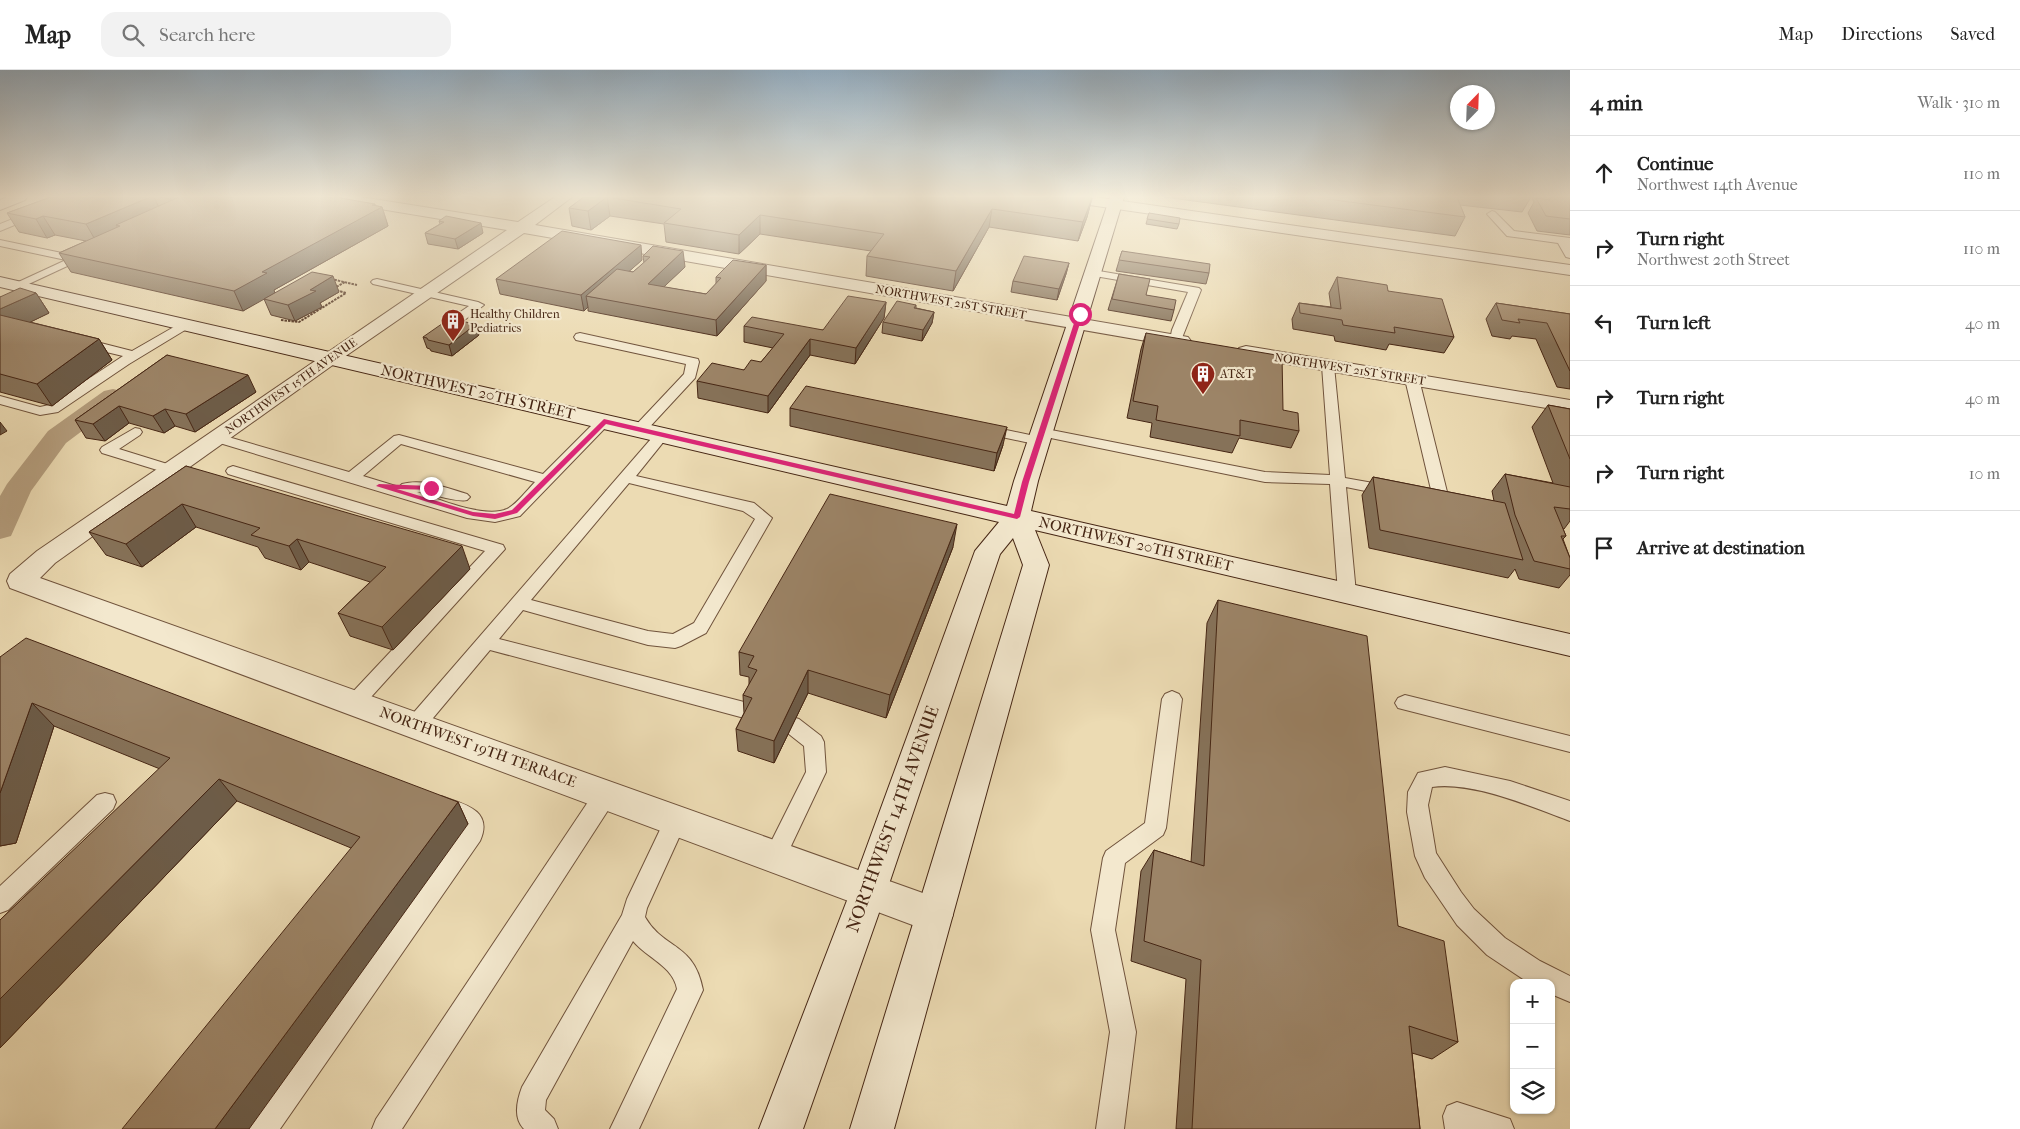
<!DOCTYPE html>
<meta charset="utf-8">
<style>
:root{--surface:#fff;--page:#f2f2f2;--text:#222;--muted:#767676;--line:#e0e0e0}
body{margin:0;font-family:"IM FELL French Canon",serif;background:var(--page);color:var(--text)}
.controls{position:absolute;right:15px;bottom:15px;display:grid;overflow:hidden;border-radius:10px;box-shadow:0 1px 4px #0004}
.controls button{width:45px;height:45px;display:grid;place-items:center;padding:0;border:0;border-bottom:1px solid var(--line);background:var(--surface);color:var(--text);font:25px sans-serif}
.compass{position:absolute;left:1450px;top:15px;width:45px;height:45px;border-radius:50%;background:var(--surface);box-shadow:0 1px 4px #0004;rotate:23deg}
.stop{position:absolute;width:15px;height:15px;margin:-11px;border:4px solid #db2777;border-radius:50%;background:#fff}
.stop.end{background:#db2777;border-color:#fff;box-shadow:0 1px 5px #0008}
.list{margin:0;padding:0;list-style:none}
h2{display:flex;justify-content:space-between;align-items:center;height:65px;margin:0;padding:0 20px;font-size:21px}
h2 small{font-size:16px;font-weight:400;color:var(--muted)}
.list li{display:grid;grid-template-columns:32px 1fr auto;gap:15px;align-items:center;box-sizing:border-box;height:75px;padding:0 20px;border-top:1px solid var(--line)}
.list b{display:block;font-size:19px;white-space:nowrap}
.list p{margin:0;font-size:16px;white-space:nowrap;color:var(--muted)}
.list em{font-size:16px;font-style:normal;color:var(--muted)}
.icon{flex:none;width:28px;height:28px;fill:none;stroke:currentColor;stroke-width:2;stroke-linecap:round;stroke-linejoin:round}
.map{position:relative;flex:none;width:1570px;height:1059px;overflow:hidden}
header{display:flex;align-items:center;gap:30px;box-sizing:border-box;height:70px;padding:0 25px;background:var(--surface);border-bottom:1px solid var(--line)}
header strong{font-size:24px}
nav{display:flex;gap:28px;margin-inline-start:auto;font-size:18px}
.search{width:350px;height:45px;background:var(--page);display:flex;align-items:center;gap:12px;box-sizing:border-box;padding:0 18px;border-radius:15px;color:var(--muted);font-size:19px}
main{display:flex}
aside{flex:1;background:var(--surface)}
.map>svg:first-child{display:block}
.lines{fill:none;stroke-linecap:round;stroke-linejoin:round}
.canal{fill:#b49d7d;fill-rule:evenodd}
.lane-casing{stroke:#70533c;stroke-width:2}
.street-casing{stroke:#70533c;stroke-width:2}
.secondary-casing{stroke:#462614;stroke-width:2}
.path{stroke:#462614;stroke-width:2;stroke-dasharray:2.5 1;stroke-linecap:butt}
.lane{fill:#f3e8ce;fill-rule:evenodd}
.street{fill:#f3e8ce;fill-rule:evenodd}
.secondary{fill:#f3e8ce;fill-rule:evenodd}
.wall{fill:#867259;stroke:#462614}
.shaded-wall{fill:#6d5c48;stroke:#462614}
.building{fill:#9c8467;stroke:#462614}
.route{fill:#db2777}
.labels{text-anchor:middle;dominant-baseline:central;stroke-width:4.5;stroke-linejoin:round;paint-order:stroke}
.far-street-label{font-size:12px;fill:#462614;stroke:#f3e8ce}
.far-poi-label{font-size:12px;fill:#462614;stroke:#f3e8ce;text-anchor:start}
.street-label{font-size:15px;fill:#462614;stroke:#f3e8ce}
.near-street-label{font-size:18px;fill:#462614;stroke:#f3e8ce}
</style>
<header>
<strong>Map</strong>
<div class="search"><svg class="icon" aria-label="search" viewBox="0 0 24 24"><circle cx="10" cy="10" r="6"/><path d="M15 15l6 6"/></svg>Search here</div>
<nav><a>Map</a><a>Directions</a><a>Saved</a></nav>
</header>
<main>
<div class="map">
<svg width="1570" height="1059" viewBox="0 0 1570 1059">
<rect width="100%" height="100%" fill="#ecdbb3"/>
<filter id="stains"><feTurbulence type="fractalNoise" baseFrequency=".004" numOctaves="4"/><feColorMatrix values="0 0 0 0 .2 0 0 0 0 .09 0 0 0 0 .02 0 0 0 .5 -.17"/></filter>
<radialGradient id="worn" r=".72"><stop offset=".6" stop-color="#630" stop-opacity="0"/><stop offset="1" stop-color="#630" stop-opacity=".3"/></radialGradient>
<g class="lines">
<polygon class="canal" points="113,319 122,321 125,326 122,331 66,373 31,421 11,466 0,469 0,426 7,414 48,361 104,321"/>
<defs>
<g id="lane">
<polygon points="68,127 82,127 0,161 0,154"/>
<polygon points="1492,141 1495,142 1514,161 1570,168 1570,188 1566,187 1558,173 1507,166 1487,144"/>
<polygon points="0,170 76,186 88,181 93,184 18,219 14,218 12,216 14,214 66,190 0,176"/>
<polygon points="1093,200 1199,218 1201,220 1180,273 1172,273 1170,270 1172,260 1188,222 1089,205 1088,203 1089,201"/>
<polygon points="377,209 478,232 484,235 458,255 454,256 448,252 450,249 469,236 373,214 371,212 373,210"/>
<polygon points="186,250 192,254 190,257 129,294 58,342 40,345 0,334 0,326 40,337 49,335 123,286 77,275 75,272 77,269 81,268 132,281"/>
<polygon points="580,263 698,289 699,292 695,308 645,362 635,362 633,359 635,356 684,304 686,294 576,270 574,267 576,264"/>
<polygon points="1328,292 1334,296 1345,408 1390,416 1395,418 1398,421 1395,424 1390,426 1346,417 1356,523 1353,527 1347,529 1341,527 1338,523 1330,414 1265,412 1041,366 1036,365 1034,362 1036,359 1041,358 1265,402 1330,405 1322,296"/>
<polygon points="1412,305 1419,309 1449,430 1446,433 1441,435 1423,431 1420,428 1423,425 1432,424 1405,309"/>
<path d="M604 347 611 351 609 354 520 446 495 452 467 448 213 371 211 368 213 365 218 364 349 402 394 366 399 365 543 404 599 348ZM401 374 535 412C527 420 517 434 507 439 485 449 439 429 417 422 431 423 457 433 467 430L470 427 467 424C447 418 423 408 402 414L399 417 363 406Z"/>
<polygon points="983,355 1044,368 1046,371 1044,374 1039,375 978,362 976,359 978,356"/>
<polygon points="135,358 140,359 142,362 140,365 119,379 177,397 179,400 177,403 167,403 102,383 100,380 102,377"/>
<path d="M662 361 667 362 669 365 636 406 754 433 772 448 706 563 681 576 675 578 648 575 523 540 499 569 748 633 755 635 758 641 755 647 748 649 490 580 423 660 416 662 409 660 406 654 409 648 657 362ZM629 413 743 441 755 449 694 553 673 564 648 561 531 530Z"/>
<polygon points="233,396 503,475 505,479 362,637 355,640 348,637 345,632 348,627 485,481 228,404 226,401 228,398"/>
<polygon points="1172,621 1179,624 1182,629 1166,758 1163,765 1125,793 1115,860 1136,962 1124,1059 1096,1059 1110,962 1091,860 1103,788 1106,781 1145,753 1162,629 1165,624"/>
<polygon points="1405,625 1570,666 1570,682 1398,638 1395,633 1398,628"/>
<polygon points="792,647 799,649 821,666 824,672 826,702 783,793 775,796 767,793 764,786 806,702 804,676 785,661 782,655 785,649"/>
<path d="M1445 697 1510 711 1570 731V751C1532 737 1472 711 1432 717L1428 735 1436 783 1461 822 1474 839 1505 868 1540 891 1570 906V932L1551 924V913H1529L1487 885 1457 855 1425 808 1415 786 1407 742 1408 722 1418 703Z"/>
<polygon points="606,715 614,717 617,724 614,731 402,1059 372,1059 376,1049 598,717"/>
<polygon points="105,723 113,725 116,732 113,739 8,840 0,843 0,816 97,725"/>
<path d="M441 726C464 734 494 740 480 771L280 1059H249L253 1049 461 761V754L458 752 433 742 430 735 433 728Z"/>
<path d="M676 740 684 743 687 750 647 838 645 847C664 880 694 872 703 920L639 1059H610L677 919C673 896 647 888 633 871L546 1030 545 1040 554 1049 558 1059H524C513 1048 517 1030 522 1017L622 845 627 829 668 743Z"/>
<polygon points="1457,1032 1510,1049 1514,1059 1445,1059 1443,1046 1447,1036"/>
</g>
<g id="street">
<polygon points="325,127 361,127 518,152 555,127 572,127 535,155 1188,267 1191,271 1188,275 1181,277 524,163 337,292 55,493 40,508 934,827 947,832 953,845 947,858 934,863 10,518 7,511 10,504 37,481 507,160 332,131 327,130"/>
<polygon points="1055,127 1094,127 1570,195 1570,205 1062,131 1057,130"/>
<polygon points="1246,276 1570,330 1570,342 1239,286 1236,282 1239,278"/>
</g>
<g id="secondary">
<polygon points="7,127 27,127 25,130 0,140 0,130"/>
<polygon points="1110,127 1124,127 1038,411 1031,441 1570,564 1570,586 1035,460 1049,495 894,1059 850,1059 1023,495 1013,468 1000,484 887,820 803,1059 759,1059 851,820 975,481 999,452 0,217 0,207 1007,436 1014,411"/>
</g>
</defs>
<use href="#lane" class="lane-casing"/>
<use href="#street" class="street-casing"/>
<use href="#secondary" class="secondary-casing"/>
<g class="path">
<polyline points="331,209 357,215"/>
<polyline points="281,250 299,252 346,223 333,219 345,212"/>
</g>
<use href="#lane" class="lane"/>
<use href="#street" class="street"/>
<use href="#secondary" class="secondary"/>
</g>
<g class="wall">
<polygon points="51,127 335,127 382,137 388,156 274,220 243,241 71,202 59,183 86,171 55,165 47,168 19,162 7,143"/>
<polygon points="584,127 824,128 1092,128 1087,147 1078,171 989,157 953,221 866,206 867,186 871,181 760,164 739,184 666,172 664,154 610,146 591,160 572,156 569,138"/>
<polygon points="1164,127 1531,127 1522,142 1460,135 1465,147 1455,166"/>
<polygon points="1532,127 1570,127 1570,165 1537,161 1528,143 1534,132 1532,128"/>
<polygon points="1149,143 1179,154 1177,159 1146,154"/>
<polygon points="439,151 483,163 458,179 428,174 425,163 440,154"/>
<polygon points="653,176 685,197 663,217 706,224 716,214 716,207 766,195 766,211 717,266 588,241 588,237 584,241 500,224 496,209 642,190 629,201 633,202 644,193 643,186"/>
<polygon points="1122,181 1209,203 1206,214 1116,201"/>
<polygon points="1069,193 1066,204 1057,230 1011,222 1013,211"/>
<polygon points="1119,204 1146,225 1174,240 1171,251 1108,240"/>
<polygon points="1337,207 1388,221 1454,267 1444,283 1389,274 1386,280 1335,271 1334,266 1293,259 1292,249 1299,233 1331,237 1329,223"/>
<polygon points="339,222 320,233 322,237 295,251 271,245 264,229"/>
<polygon points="36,223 49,243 30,252 99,269 112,290 52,336 0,322 0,227"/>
<polygon points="886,232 884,248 855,294 810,285 768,343 698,328 697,311 744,300 761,292 773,278 744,272 744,256 823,260"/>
<polygon points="1496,233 1570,244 1570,319 1557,317 1536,269 1512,266 1510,269 1492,266 1486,249"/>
<polygon points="916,235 916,238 934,242 932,253 922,271 882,263 883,252"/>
<polygon points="1146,263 1283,340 1299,361 1291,378 1239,368 1232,383 1150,367 1152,353 1127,348 1141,279"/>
<polygon points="479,265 452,286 431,281 430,279 427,278 423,267"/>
<polygon points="167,285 256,322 195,362 175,356 164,363 129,353 105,371 86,368 75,350"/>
<polygon points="1548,335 1570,339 1570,451 1564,459 1563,459 1566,466 1563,469 1570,488 1570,505 1559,518 1519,509 1515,499 1508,508 1369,478 1362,425 1373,407 1494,431 1492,421 1505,404 1553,413 1532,357"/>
<polygon points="790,338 1003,375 994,401 790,356"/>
<polygon points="186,396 470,499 393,580 350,566 338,543 370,512 309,492 301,500 265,488 258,477 196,457 142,497 106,485 89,462"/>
<polygon points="953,477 886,648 808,623 774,693 738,681 736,659 744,643 743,625 749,615 749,607 740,605 739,582"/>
<polygon points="1218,530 1398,856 1458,972 1432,989 1412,983 1420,1059 1176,1059 1186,909 1131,891 1141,801 1154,780 1191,792 1207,553"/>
<polygon points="0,587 458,732 468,754 351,778 237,731 0,978 0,850 160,699 54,656 16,773 0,776"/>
</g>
<g class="shaded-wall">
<polygon points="150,127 154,127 162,144 116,155 121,163 97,173 86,154"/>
<polygon points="173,127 191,127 179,147 170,129"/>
<polygon points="607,127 610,146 591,160 588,141"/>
<polygon points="1092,128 1087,147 1078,171 1083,152"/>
<polygon points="375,134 377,140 382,137 388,156 274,220 275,223 243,241 234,221 262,202"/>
<polygon points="992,139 989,157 953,221 956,201"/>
<polygon points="760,145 760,164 739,184 739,165"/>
<polygon points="43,146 55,165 47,168 36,149"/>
<polygon points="481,153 483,163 458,179 455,169"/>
<polygon points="641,175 642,190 599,228 586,226 588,237 584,241 581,225"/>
<polygon points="683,181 685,197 650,230 648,214"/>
<polygon points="1069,193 1066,204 1057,230 1059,219"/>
<polygon points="766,195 766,211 717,266 716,250"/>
<polygon points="333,206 339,222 320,233 322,237 295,251 288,235 310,220"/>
<polygon points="36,223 49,243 6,264 0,256 0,239"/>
<polygon points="886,232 884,248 855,294 856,278"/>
<polygon points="934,242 932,253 922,271 923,260"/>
<polygon points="476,254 479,265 452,286 449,275"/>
<polygon points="99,269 112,290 52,336 37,314"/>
<polygon points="810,269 810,285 768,343 768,326"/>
<polygon points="248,305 256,322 195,362 186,344"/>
<polygon points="119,336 129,353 105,371 93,354"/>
<polygon points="165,339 175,356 164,363 153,346"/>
<polygon points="0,352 7,361 0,365"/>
<polygon points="1007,357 1003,375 994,401 997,383"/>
<polygon points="182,434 196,457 142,497 126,474"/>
<polygon points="957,454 953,477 886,648 890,625"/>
<polygon points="297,469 309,492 301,500 289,476"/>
<polygon points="462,476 470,499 393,580 382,557"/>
<polygon points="808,600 808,623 774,693 774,671"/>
<polygon points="32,633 54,656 16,773 0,776 0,723"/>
<polygon points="219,709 237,731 0,978 0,929"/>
<polygon points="458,732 468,754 249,1059 215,1059"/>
</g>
<g class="building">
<polygon points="51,127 150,127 86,154 43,146 36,149 7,143"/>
<polygon points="161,127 173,127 170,129"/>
<polygon points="179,127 335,127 375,134 372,135 382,137 262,202 267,203 234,221 59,183 120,156 116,155"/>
<polygon points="584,127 819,127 824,128 825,127 1091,127 1092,128 1083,152 992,139 956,201 867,186 884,164 760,145 739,165 664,153 681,139 607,127 588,141 569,138"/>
<polygon points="1311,127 1457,127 1465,147"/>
<polygon points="1548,127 1570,127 1570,149 1546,146 1536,128 1550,130"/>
<polygon points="1149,143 1180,148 1179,154 1147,149"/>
<polygon points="446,146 481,153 455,169 425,163 444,152 439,151"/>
<polygon points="562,161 641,175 581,225 496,209"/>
<polygon points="653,176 683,181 648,214 706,224 721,208 716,207 733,190 766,195 716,250 586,226 617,199 633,202 650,187 643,186"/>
<polygon points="1122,181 1210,194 1209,203 1119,190"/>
<polygon points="1024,186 1069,193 1059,219 1013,211"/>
<polygon points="312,202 333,206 310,220 316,221 288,235 264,229"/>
<polygon points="1119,204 1150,209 1146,225 1176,230 1174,240 1112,229"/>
<polygon points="1337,207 1387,215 1388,221 1442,229 1454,267 1394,257 1395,263 1343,255 1342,250 1300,243 1299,233 1341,239"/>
<polygon points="20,218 36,223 0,239 0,227"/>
<polygon points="848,226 886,232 856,278 810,269 768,326 697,311 712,293 744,300 751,290 761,292 784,264 744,256 752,247 823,260"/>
<polygon points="897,231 916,235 914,238 934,242 923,260 883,252"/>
<polygon points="1496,233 1570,244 1570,301 1547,253 1518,249 1520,253 1502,250"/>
<polygon points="0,245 99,269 37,314 0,304"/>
<polygon points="455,250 476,254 449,275 428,270 427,268 423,267 446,251"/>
<polygon points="1146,263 1282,286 1283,340 1298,343 1299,361 1240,350 1240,366 1156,350 1158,336 1133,331"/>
<polygon points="167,285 248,305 186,344 165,339 153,346 119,336 93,354 75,350"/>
<polygon points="806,316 1007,357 997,383 790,338"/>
<polygon points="1548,335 1570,339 1570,389"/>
<polygon points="186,396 462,476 382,557 338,543 386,497 297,469 289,476 251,465 260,458 182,434 126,474 89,462"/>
<polygon points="1505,404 1570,417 1570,439 1554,437 1566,466 1561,466 1570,488 1570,499 1534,491 1515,445"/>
<polygon points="1373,407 1505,433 1523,490 1380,460"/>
<polygon points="830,424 957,454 890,625 808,600 774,671 736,659 752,628 743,625 757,600 748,597 754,586 739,582"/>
<polygon points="1218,530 1367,566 1398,856 1444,871 1458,972 1409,956 1420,1059 1192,1059 1201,890 1144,871 1154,780 1204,796"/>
<polygon points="26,568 458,732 215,1059 122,1059 360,767 219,709 0,929 0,850 170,688 32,633 0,723 0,587"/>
</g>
<linearGradient id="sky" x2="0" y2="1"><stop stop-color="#93abbd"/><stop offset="0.46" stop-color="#f6efdd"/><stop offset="1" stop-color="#f6efdd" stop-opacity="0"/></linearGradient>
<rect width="1570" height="275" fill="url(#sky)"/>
<polygon class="route" points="1080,242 1083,244 1029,412 1020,447 1017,449 606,354 517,443 495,449 473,446 376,416 379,414 431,416 435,418 434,420 397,419 473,442 495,444 512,440 604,349 1014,444 1022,412 1077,244"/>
<defs>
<symbol id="building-pin" viewBox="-11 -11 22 30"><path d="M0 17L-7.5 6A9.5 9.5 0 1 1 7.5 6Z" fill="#8f2418" stroke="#f3e8ce"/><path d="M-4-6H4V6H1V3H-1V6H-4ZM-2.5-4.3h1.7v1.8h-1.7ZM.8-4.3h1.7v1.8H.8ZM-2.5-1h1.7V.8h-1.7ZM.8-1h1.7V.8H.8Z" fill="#fff"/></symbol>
</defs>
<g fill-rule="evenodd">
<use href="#building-pin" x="439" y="237" width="28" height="38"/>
<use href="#building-pin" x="1189" y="290" width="28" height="38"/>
</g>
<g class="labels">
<g class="far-street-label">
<text transform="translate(951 232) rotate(10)">NORTHWEST 21ST STREET</text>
<text transform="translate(1350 299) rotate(9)">NORTHWEST 21ST STREET</text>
<text transform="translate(291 316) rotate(-35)">NORTHWEST 15TH AVENUE</text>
</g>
<g class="far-poi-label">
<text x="470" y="244">Healthy Children<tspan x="470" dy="14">Pediatrics</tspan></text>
<text x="1220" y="304">AT&amp;T</text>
</g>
<g class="street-label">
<text transform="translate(478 322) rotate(13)">NORTHWEST 20TH STREET</text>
<text transform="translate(1136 474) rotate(13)">NORTHWEST 20TH STREET</text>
<text transform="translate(478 677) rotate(20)">NORTHWEST 19TH TERRACE</text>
</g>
<g class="near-street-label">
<text transform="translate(893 749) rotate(-70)">NORTHWEST 14TH AVENUE</text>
</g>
</g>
<rect width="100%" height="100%" filter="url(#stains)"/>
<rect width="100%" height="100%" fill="url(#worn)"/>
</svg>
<div class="controls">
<button>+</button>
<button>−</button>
<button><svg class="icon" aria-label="layers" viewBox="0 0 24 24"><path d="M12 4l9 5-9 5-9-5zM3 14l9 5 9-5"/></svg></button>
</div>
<svg class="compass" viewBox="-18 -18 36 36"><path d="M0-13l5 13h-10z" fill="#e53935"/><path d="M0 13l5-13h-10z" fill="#767676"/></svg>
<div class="stop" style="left:1080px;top:244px"></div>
<div class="stop end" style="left:431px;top:418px"></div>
</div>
<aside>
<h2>4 min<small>Walk · 310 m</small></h2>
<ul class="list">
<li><svg class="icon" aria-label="ahead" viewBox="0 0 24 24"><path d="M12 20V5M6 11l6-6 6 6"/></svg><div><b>Continue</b><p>Northwest 14th Avenue</p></div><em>110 m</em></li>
<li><svg class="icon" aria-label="right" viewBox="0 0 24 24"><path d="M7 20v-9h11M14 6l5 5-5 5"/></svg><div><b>Turn right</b><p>Northwest 20th Street</p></div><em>110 m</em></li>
<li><svg class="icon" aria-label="left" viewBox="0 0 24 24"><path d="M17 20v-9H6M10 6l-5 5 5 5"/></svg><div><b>Turn left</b></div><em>40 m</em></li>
<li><svg class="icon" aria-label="right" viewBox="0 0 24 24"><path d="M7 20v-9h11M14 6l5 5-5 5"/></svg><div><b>Turn right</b></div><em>40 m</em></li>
<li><svg class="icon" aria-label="right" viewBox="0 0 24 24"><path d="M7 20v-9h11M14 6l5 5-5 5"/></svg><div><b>Turn right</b></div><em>10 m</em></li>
<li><svg class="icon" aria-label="arrive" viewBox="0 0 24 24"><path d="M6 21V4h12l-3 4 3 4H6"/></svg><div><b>Arrive at destination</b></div></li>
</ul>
</aside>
</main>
